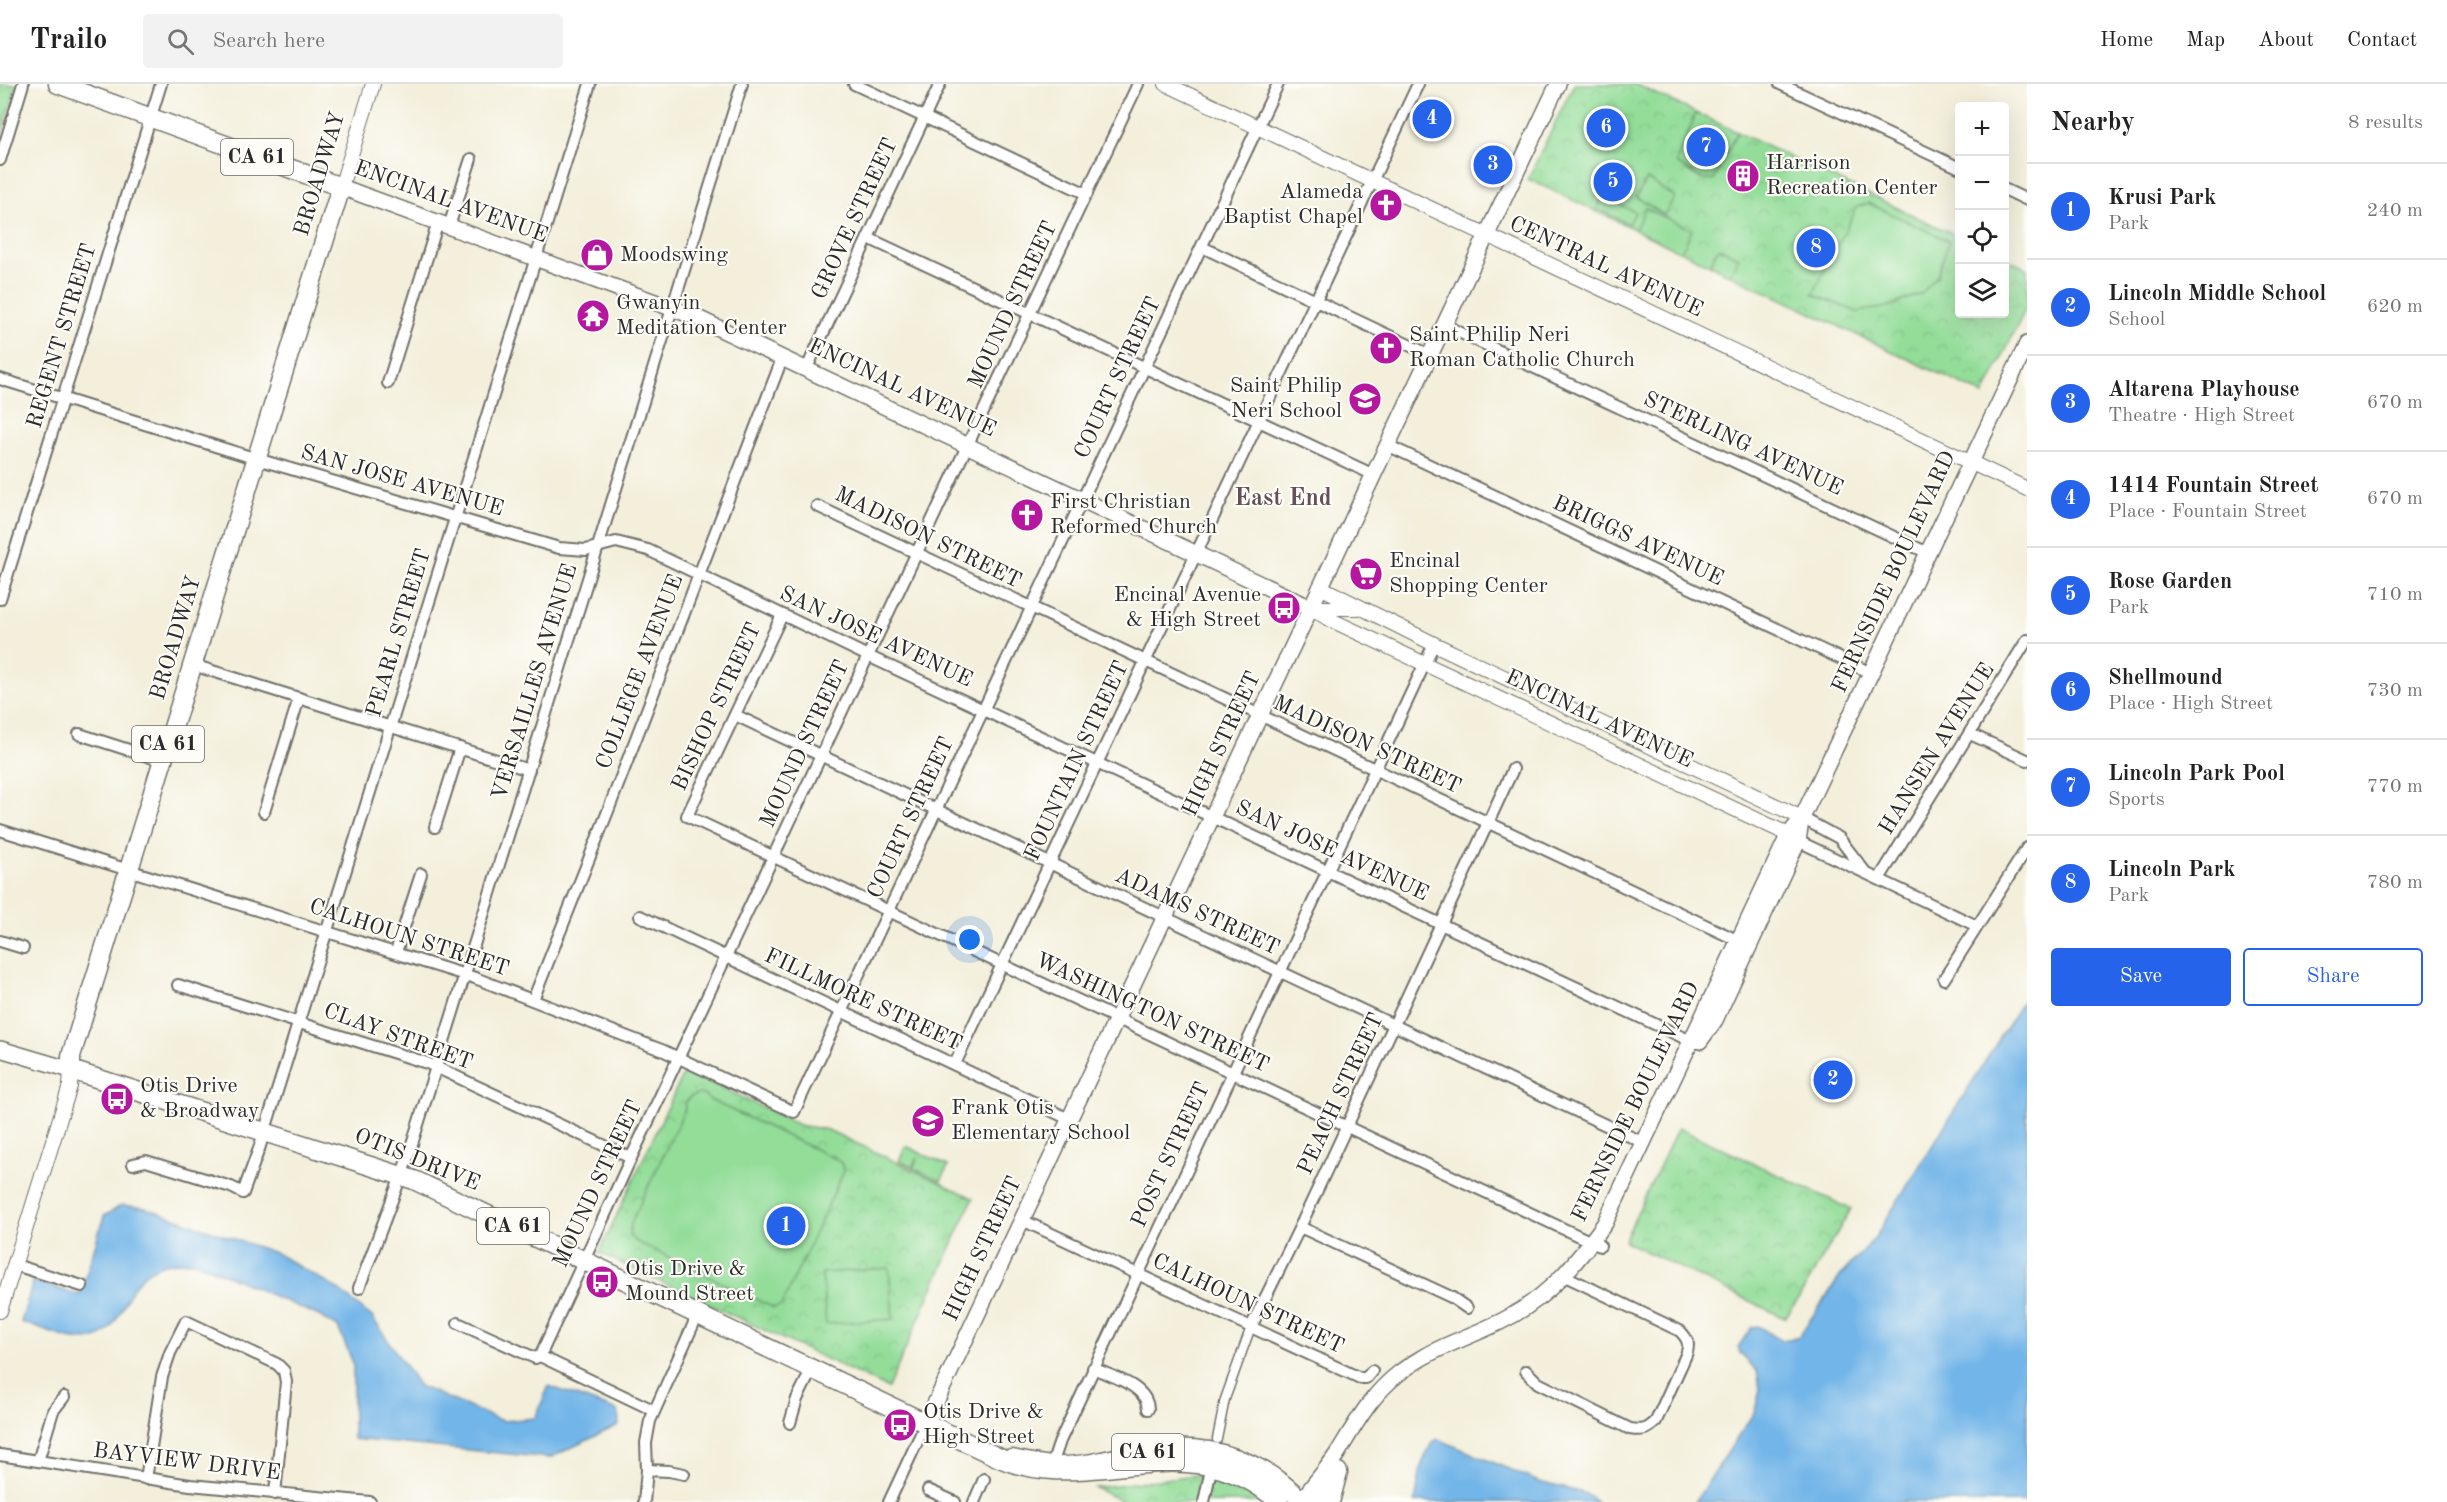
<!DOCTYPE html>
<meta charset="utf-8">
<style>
:root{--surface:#fff;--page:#f2f2f2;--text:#222;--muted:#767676;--line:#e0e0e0;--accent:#2563eb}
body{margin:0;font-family:"Old Standard TT",serif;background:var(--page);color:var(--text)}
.controls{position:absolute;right:18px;top:18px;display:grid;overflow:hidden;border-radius:6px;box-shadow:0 6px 24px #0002}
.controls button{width:54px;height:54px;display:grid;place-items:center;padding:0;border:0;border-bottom:2px solid var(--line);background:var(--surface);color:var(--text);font:30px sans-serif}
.you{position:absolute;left:970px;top:856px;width:21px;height:21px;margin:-15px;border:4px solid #fff;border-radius:50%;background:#1a73e8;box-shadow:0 0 0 9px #1a73e833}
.badge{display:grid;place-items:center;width:39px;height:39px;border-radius:50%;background:var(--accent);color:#fff;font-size:20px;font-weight:700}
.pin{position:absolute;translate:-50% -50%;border:3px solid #fff;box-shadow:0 2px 6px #0006}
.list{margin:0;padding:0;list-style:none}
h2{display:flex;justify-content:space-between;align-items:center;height:78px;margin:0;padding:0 24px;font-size:26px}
h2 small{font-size:20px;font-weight:400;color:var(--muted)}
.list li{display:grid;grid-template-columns:39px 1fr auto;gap:18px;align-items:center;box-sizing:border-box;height:96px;padding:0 24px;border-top:2px solid var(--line)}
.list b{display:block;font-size:22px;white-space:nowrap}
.list p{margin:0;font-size:20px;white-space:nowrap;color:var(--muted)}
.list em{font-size:20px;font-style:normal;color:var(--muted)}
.actions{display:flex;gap:12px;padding:18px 24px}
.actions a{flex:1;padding:14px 0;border:2px solid var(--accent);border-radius:6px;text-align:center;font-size:21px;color:var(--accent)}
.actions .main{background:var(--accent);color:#fff}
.icon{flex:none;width:33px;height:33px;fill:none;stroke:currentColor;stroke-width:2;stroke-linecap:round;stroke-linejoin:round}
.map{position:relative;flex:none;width:2027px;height:1418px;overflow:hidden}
header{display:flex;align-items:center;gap:36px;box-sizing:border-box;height:84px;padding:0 30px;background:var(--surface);border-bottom:2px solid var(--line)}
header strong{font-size:28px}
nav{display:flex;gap:33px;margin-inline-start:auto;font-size:21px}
.search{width:420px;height:54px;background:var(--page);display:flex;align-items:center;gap:15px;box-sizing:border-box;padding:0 21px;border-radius:6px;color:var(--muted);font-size:22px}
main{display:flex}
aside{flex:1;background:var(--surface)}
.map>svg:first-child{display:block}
.park{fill:url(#park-crowns);stroke:#5f8462;stroke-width:1.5}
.garden{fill:#93dd99;stroke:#5f8462;stroke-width:1.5}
.water{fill:#72b5e8;stroke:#4e708a;stroke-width:1.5}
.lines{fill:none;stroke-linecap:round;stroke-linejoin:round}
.pedestrian-casing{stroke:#717069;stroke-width:11}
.minor-casing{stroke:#717069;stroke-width:14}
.tertiary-casing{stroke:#717069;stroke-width:16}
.secondary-casing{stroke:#717069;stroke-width:18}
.primary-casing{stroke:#717069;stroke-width:21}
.pedestrian{stroke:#fff;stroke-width:8}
.minor{stroke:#fff;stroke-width:10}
.tertiary{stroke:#fff;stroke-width:14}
.secondary{stroke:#fff;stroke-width:15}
.primary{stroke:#fff;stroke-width:18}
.labels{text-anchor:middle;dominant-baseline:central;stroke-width:4.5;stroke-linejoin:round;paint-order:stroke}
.shield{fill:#fdfcf7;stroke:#6a6a68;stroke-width:1.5}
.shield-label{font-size:21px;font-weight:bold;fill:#2b2b2b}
.poi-label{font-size:22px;fill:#2b2b2b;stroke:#fdfcf7;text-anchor:start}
.street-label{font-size:22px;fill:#2b2b2b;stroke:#fdfcf7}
.neighbourhood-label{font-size:24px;font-weight:bold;fill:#655057;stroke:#fdfcf7}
</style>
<header>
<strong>Trailo</strong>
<div class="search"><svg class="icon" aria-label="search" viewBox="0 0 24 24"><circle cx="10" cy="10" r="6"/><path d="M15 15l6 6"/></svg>Search here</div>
<nav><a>Home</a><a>Map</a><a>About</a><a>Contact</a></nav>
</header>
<main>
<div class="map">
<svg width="2027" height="1418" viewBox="0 0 2027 1418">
<defs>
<pattern id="park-crowns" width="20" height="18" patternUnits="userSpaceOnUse" patternTransform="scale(1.5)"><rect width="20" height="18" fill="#93dd99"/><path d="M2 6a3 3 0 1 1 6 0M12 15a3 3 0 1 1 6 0" fill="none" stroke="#7fbe84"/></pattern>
</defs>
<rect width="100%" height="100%" fill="#fdfcf7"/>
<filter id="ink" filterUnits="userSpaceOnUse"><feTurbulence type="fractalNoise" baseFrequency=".0167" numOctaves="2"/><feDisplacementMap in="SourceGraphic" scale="12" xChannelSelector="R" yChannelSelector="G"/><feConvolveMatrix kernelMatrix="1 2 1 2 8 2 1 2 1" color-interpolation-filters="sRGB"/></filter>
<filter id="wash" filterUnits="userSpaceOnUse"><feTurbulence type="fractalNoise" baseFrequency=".008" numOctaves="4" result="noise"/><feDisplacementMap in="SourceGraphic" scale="24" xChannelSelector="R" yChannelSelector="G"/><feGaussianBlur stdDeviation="1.35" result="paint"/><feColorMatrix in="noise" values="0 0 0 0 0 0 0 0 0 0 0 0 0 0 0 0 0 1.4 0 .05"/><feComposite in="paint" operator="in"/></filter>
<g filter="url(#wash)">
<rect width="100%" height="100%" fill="#f3efdb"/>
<g class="park">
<polygon points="0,0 17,1 0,55"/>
<polygon points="1574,0 1635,0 1959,153 1960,230 2004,230 2005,174 2027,185 2027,222 1984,311 1528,95"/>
<polygon points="685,986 799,1041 828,1046 973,1114 888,1304 599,1169"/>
<polygon points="1678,1044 1851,1125 1797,1217 1785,1234 1624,1157"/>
<path d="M1195 1391C1220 1398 1242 1404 1264 1418H1124L1095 1404Z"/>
</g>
<g class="garden">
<polygon points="1696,29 1737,48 1713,97 1700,94 1676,79"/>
<circle cx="1612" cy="98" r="12"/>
<polygon points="1647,95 1675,113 1664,131 1636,113"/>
<polygon points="1603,112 1635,128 1629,140 1597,125"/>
<polygon points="1868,119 1949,157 1937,192 1921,210 1887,223 1857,228 1813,210 1857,123"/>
<polygon points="1645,124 1692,146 1681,168 1635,146"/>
<polygon points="1718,164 1739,173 1730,191 1710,181"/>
<polygon points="697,1010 704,1011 710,1016 836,1075 842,1080 843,1089 782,1221 774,1224 635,1157 629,1151 632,1137 685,1025 685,1019 690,1013"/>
<polygon points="906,1062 948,1082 941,1097 913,1084 918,1073 912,1083 899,1077"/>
<polygon points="889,1184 893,1235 826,1240 822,1189"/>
</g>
<g class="water">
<polygon points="2027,910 2027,1418 1695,1418 1755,1327 1760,1305 1757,1287 1740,1269 1738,1263 1752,1243 1758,1242 1782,1257 1799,1252 1842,1190 1874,1155"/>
<path d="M122 1121 146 1124 278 1170 336 1204 372 1233 419 1302 502 1337 535 1334 549 1302 618 1327 619 1341 550 1374 353 1355V1279L338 1243 319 1232 199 1179C111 1166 137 1256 83 1256 62 1255 40 1244 21 1238L33 1197 80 1211 104 1132Z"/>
<polygon points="1438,1355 1539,1398 1584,1409 1597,1418 1415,1418 1421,1382 1432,1358"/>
</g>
</g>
<g filter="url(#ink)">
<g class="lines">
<defs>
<polyline id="pedestrian" points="1217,1355 1225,1315 1251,1243"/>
<g id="minor">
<polyline points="854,0 1087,110"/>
<polyline points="1780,0 1960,84"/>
<polyline points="0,76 23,0"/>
<polyline points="2004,105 2027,116"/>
<polyline points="449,142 471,75"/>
<polyline points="868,154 1374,391"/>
<polyline points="1202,163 1430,271"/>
<polyline points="1444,241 1928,469"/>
<polyline points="806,286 940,0"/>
<polyline points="0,295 257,375 559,464 586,466 616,458 648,466 868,572 1695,959"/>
<polyline points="388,299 438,138"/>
<polyline points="1387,361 1871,589"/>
<polyline points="817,422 1739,857"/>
<polyline points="0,515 161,0"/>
<polyline points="782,531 687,732 1600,1162"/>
<polyline points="193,581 529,686"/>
<polyline points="735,631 1644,1059"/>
<polyline points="79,650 163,677"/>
<polyline points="1970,650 2027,676"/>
<polyline points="264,728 299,614"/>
<polyline points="1802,734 1839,754 1866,789"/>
<polyline points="435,743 460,664"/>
<polyline points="0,746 475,894 664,967 794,1028 1278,0"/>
<polyline points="1798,757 1977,842"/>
<polyline points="1879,795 2027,556"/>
<polyline points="640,832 1069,1035"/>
<polyline points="0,857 23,864"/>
<polyline points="396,868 421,790"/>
<polyline points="1944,895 2027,764"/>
<polyline points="178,901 427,979 631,1074"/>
<polyline points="533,916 608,727 782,275"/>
<polyline points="955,980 1418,0"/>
<polyline points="133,1080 146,1077 231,1103 243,1109 260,1062 590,0"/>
<polyline points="1022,1136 1360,1294 1366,1294 1372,1287"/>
<polyline points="1300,1143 1451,1213 1467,1224"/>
<polyline points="15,1181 82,1202"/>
<polyline points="359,1204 407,1076 742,0"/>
<polyline points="458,1239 535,1274 540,1272 653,1326"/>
<polyline points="1251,1243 1300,1143 1513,685"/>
<polyline points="540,1272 631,1074 1138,0"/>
<path d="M1093 1284C1112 1293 1147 1301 1148 1325"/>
<path d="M1526 1287 1538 1299 1630 1345C1642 1347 1648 1346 1656 1337L1686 1271C1690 1260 1688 1255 1680 1247L1565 1192"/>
<polyline points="790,1339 797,1315 812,1285"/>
<polyline points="0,1371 190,1401 370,1418"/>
<polyline points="1055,1372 1060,1357 1434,560"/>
<polyline points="38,1377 53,1327 64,1313"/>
<polyline points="647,1386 669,1387 684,1390"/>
<polyline points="146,1395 162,1293 170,1269 186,1237 277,1280 284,1287 286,1298 275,1410"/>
<polyline points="928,1406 955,1418"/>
<polyline points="644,1418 647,1386 646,1359 650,1337 698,1230"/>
<polyline points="889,1418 926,1339"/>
<polyline points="974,1418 984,1395"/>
<polyline points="1204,1418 1211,1385"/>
</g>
<g id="tertiary">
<polyline points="1166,0 2027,405"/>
<polyline points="341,103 373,0"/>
<polyline points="1320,503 1434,560 1802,734"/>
<polyline points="1311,524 1329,535 1779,746 1796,756"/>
<polyline points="1313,524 1357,524"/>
<polyline points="0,1227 70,1002 71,986"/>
</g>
<g id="secondary">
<polyline points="341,103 693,232 1311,524"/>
<polyline points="1700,957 1715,936 1798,757 1801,737"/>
<polyline points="0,965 71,986"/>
<polyline points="926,1339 1558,0"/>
<path d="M1301 1418C1312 1401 1326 1387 1337 1370 1355 1341 1370 1312 1398 1290 1433 1263 1461 1257 1500 1238 1547 1215 1575 1181 1605 1139L1788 752 1802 734 2027 260"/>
<polyline points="1314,1418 1337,1389"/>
</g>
<g id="primary">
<path d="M58 0 341 103 71 972V986L414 1096 993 1371C1088 1418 1186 1334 1279 1418"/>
<path d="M1012 1375C1026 1378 1039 1381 1053 1382 1088 1384 1123 1370 1157 1366 1213 1359 1264 1378 1303 1418"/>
<polyline points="1330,1418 1338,1388"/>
</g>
</defs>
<use href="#pedestrian" class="pedestrian-casing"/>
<use href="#minor" class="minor-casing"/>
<use href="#tertiary" class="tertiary-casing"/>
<use href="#secondary" class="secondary-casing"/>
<use href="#primary" class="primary-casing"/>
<use href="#pedestrian" class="pedestrian"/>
<use href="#minor" class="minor"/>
<use href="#tertiary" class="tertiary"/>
<use href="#secondary" class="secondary"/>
<use href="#primary" class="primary"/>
</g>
</g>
<defs>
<symbol id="building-disc" viewBox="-11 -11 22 22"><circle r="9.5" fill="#b5179e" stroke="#fdfcf7"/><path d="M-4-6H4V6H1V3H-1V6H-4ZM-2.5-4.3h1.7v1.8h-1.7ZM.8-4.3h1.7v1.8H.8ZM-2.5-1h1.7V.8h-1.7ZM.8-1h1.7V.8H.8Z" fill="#fff"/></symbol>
<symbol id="church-disc" viewBox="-11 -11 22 22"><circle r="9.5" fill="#b5179e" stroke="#fdfcf7"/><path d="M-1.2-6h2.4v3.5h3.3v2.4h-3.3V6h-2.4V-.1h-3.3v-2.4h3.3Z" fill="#fff"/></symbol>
<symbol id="shop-disc" viewBox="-11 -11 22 22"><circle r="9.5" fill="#b5179e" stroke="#fdfcf7"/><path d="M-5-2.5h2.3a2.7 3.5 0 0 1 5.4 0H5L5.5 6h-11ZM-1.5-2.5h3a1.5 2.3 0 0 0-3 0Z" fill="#fff"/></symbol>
<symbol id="temple-disc" viewBox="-11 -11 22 22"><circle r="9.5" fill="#b5179e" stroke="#fdfcf7"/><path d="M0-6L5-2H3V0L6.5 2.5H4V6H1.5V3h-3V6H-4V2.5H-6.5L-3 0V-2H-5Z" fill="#fff"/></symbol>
<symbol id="school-disc" viewBox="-11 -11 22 22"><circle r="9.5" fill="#b5179e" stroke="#fdfcf7"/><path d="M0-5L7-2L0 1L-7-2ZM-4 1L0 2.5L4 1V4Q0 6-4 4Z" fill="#fff"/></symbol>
<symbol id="supermarket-disc" viewBox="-11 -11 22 22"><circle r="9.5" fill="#b5179e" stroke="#fdfcf7"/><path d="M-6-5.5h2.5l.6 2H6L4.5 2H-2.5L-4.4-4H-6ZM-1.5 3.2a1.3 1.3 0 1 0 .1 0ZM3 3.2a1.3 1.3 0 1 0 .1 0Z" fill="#fff"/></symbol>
<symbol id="bus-disc" viewBox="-11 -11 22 22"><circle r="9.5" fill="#b5179e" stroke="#fdfcf7"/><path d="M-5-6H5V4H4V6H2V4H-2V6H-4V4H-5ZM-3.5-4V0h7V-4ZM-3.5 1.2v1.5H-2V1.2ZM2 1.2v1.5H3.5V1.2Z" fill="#fff"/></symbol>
</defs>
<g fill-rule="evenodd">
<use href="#building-disc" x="1724" y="73" width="38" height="38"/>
<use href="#church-disc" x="1367" y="102" width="38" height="38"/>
<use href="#shop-disc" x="578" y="152" width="38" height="38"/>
<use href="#temple-disc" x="574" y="213" width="38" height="38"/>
<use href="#church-disc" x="1367" y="245" width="38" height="38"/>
<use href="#school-disc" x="1346" y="296" width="38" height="38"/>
<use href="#church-disc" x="1008" y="412" width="38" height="38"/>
<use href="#supermarket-disc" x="1347" y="471" width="38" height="38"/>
<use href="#bus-disc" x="1265" y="505" width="38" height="38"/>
<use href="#bus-disc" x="98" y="996" width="38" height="38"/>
<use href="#school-disc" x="909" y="1018" width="38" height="38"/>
<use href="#bus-disc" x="583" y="1179" width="38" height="38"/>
<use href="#bus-disc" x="881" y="1322" width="38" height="38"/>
</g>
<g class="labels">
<g class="shield">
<rect x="221" y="55" width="72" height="36" rx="4.5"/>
<rect x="132" y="642" width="72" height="36" rx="4.5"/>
<rect x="477" y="1124" width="72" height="36" rx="4.5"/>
<rect x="1112" y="1350" width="72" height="36" rx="4.5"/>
</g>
<g class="shield-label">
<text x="257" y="73">CA 61</text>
<text x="168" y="660">CA 61</text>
<text x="513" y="1142">CA 61</text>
<text x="1148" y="1368">CA 61</text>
</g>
<g class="poi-label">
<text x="1766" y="79">Harrison<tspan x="1766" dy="25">Recreation Center</tspan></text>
<text x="1363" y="108" text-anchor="end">Alameda<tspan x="1363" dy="25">Baptist Chapel</tspan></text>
<text x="620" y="171">Moodswing</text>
<text x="616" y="219">Gwanyin<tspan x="616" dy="25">Meditation Center</tspan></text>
<text x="1409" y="251">Saint Philip Neri<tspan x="1409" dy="25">Roman Catholic Church</tspan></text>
<text x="1342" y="302" text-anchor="end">Saint Philip<tspan x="1342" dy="25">Neri School</tspan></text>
<text x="1050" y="418">First Christian<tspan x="1050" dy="25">Reformed Church</tspan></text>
<text x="1389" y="477">Encinal<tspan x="1389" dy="25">Shopping Center</tspan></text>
<text x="1261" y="511" text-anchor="end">Encinal Avenue<tspan x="1261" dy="25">&amp; High Street</tspan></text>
<text x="140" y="1002">Otis Drive<tspan x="140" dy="25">&amp; Broadway</tspan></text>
<text x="951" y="1024">Frank Otis<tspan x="951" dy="25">Elementary School</tspan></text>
<text x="625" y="1185">Otis Drive &amp;<tspan x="625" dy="25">Mound Street</tspan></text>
<text x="923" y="1328">Otis Drive &amp;<tspan x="923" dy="25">High Street</tspan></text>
</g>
<g class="street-label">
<text transform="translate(320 90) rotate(-73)">BROADWAY</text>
<text transform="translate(451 118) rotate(20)">ENCINAL AVENUE</text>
<text transform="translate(855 135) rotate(-65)">GROVE STREET</text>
<text transform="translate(1606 183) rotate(25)">CENTRAL AVENUE</text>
<text transform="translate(1013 221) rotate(-65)">MOUND STREET</text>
<text transform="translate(62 252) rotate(-73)">REGENT STREET</text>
<text transform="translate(1118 294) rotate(-65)">COURT STREET</text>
<text transform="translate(902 304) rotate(25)">ENCINAL AVENUE</text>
<text transform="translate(1743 360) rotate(25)">STERLING AVENUE</text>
<text transform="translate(402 397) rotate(16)">SAN JOSE AVENUE</text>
<text transform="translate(928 454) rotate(26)">MADISON STREET</text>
<text transform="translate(1638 457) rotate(25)">BRIGGS AVENUE</text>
<text transform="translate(1894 488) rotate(-65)">FERNSIDE BOULEVARD</text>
<text transform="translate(399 549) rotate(-73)">PEARL STREET</text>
<text transform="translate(876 553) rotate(25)">SAN JOSE AVENUE</text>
<text transform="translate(176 554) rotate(-73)">BROADWAY</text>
<text transform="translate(640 588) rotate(-69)">COLLEGE AVENUE</text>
<text transform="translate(535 598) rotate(-73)">VERSAILLES AVENUE</text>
<text transform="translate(717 623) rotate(-65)">BISHOP STREET</text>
<text transform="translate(1599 635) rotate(25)">ENCINAL AVENUE</text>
<text transform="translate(805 660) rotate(-65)">MOUND STREET</text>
<text transform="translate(1222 660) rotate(-65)">HIGH STREET</text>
<text transform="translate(1367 661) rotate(25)">MADISON STREET</text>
<text transform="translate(1937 665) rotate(-58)">HANSEN AVENUE</text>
<text transform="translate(1077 677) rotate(-65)">FOUNTAIN STREET</text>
<text transform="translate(911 734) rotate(-65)">COURT STREET</text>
<text transform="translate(1332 767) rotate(25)">SAN JOSE AVENUE</text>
<text transform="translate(1197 828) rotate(25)">ADAMS STREET</text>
<text transform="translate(409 854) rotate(18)">CALHOUN STREET</text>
<text transform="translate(863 916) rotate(25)">FILLMORE STREET</text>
<text transform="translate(1152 929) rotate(25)">WASHINGTON STREET</text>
<text transform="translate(398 953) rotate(20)">CLAY STREET</text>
<text transform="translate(1341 1010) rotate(-65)">PEACH STREET</text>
<text transform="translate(1636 1018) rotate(-64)">FERNSIDE BOULEVARD</text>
<text transform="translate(1171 1071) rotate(-65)">POST STREET</text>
<text transform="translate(417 1076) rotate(22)">OTIS DRIVE</text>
<text transform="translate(598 1100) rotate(-65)">MOUND STREET</text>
<text transform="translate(983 1165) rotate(-65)">HIGH STREET</text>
<text transform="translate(1248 1220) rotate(25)">CALHOUN STREET</text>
<text transform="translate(187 1378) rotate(7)">BAYVIEW DRIVE</text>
</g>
<g class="neighbourhood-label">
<text x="1283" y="415">East End</text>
</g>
</g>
</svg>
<div class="controls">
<button>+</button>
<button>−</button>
<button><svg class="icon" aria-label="locate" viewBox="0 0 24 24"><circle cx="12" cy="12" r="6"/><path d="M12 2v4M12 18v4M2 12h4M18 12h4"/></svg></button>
<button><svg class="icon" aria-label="layers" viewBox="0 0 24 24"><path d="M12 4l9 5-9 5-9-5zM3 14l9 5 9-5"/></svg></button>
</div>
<div class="you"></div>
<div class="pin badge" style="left:786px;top:1142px">1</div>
<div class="pin badge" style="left:1833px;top:996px">2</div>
<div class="pin badge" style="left:1493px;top:81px">3</div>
<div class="pin badge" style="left:1432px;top:35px">4</div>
<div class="pin badge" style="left:1613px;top:98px">5</div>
<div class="pin badge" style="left:1606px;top:44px">6</div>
<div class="pin badge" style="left:1706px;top:63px">7</div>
<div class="pin badge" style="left:1816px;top:164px">8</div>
</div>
<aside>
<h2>Nearby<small>8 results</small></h2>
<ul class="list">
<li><span class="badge">1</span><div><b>Krusi Park</b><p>Park</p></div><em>240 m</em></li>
<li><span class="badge">2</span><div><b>Lincoln Middle School</b><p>School</p></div><em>620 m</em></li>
<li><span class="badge">3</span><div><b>Altarena Playhouse</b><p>Theatre · High Street</p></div><em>670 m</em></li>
<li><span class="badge">4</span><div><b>1414 Fountain Street</b><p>Place · Fountain Street</p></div><em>670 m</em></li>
<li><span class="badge">5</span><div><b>Rose Garden</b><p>Park</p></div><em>710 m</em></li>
<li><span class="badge">6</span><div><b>Shellmound</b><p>Place · High Street</p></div><em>730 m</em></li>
<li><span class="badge">7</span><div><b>Lincoln Park Pool</b><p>Sports</p></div><em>770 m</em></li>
<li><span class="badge">8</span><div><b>Lincoln Park</b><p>Park</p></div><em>780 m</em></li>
</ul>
<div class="actions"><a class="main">Save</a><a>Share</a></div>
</aside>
</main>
